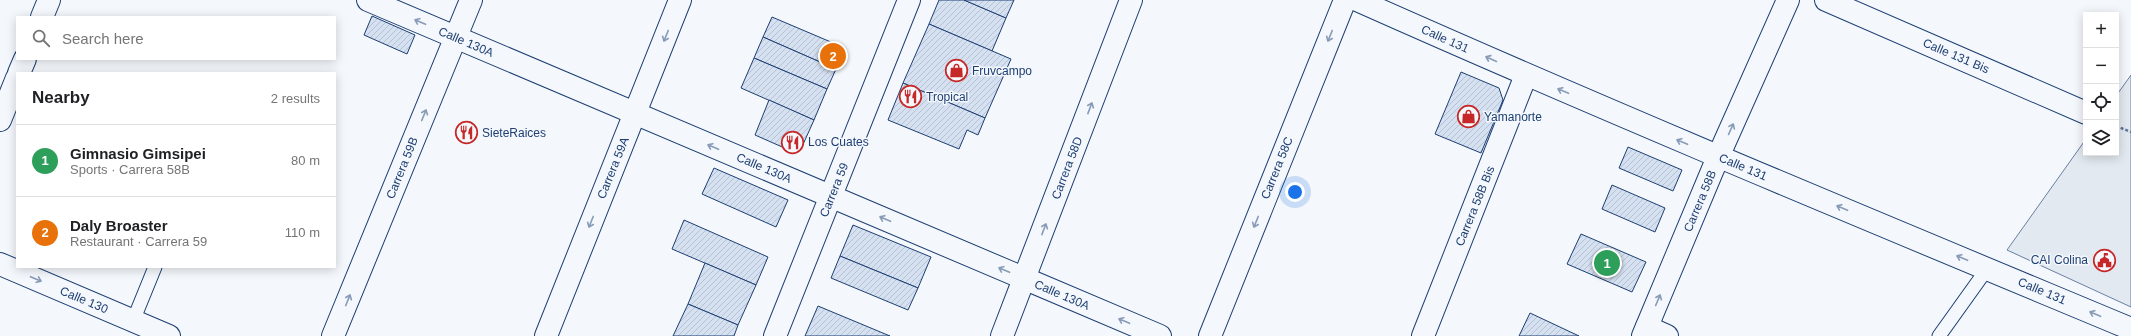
<!DOCTYPE html>
<meta charset="utf-8">
<style>
:root{--surface:#fff;--page:#f2f2f2;--text:#202124;--muted:#757577;--line:#e0e0e0;--accent:#c62828}
body{margin:0;font-family:Arial,sans-serif;background:var(--page);color:var(--text)}
.controls{position:absolute;right:12px;top:12px;display:grid;overflow:hidden;border-radius:0px;box-shadow:0 2px 10px #0003}
.controls button{width:36px;height:36px;display:grid;place-items:center;padding:0;border:0;border-bottom:1px solid var(--line);background:var(--surface);color:var(--text);font:20px sans-serif}
.you{position:absolute;left:1295px;top:192px;width:14px;height:14px;margin:-10px;border:3px solid #fff;border-radius:50%;background:#1a73e8;box-shadow:0 0 0 6px #1a73e833}
.badge{display:grid;place-items:center;width:26px;height:26px;border-radius:50%;background:var(--accent);color:#fff;font-size:13px;font-weight:700}
.pin{position:absolute;translate:-50% -50%;border:2px solid #fff;box-shadow:0 1px 4px #0006}
.list{margin:0;padding:0;list-style:none}
h2{display:flex;justify-content:space-between;align-items:center;height:52px;margin:0;padding:0 16px;font-size:17px}
h2 small{font-size:13px;font-weight:400;color:var(--muted)}
.list li{display:grid;grid-template-columns:26px 1fr auto;gap:12px;align-items:center;box-sizing:border-box;height:72px;padding:0 16px;border-top:1px solid var(--line)}
.list b{display:block;font-size:15px;white-space:nowrap}
.list p{margin:0;font-size:13px;white-space:nowrap;color:var(--muted)}
.list em{font-size:13px;font-style:normal;color:var(--muted)}
.icon{flex:none;width:22px;height:22px;fill:none;stroke:currentColor;stroke-width:2;stroke-linecap:round;stroke-linejoin:round}
.map{position:relative;flex:none;width:2131px;height:336px;overflow:hidden}
.search{position:absolute;background:var(--surface);box-shadow:0 2px 10px #0003;left:16px;top:16px;width:320px;height:44px;display:flex;align-items:center;gap:10px;box-sizing:border-box;padding:0 14px;border-radius:0px;color:var(--muted);font-size:15px}
.panel{position:absolute;background:var(--surface);box-shadow:0 2px 10px #0003;left:16px;top:72px;width:320px;height:196px;border-radius:0px}
.map>svg:first-child{display:block}
.green{fill:#e3e9f0;stroke:#687fa3}
.building{fill:url(#building-hatch);stroke:#1d3f73}
.lines{fill:none;stroke-linecap:round;stroke-linejoin:round}
.service-casing{stroke:#1d3f73;stroke-width:15}
.minor-casing{stroke:#1d3f73;stroke-width:24}
.tertiary-casing{stroke:#1d3f73;stroke-width:24}
.path{stroke:#5e769c;stroke-width:2.5;stroke-dasharray:3 2;stroke-linecap:butt}
.service{stroke:#f4f7fb;stroke-width:13}
.minor{stroke:#f4f7fb;stroke-width:22}
.tertiary{stroke:#f4f7fb;stroke-width:22}
.oneway{stroke:#889bb7}
.labels{text-anchor:middle;dominant-baseline:central;stroke-width:3;stroke-linejoin:round;paint-order:stroke}
.street-label{font-size:12px;fill:#1d3f73;stroke:#f4f7fb}
.poi-label{font-size:12px;fill:#1d3f73;stroke:#f4f7fb;text-anchor:start}
</style>
<div class="map">
<svg width="2131" height="336" viewBox="0 0 2131 336">
<defs>
<pattern id="building-hatch" width="6" height="6" patternUnits="userSpaceOnUse"><rect width="6" height="6" fill="#d5e0f0"/><path d="M-1 1l2-2M0 6l6-6M5 7l2-2" fill="none" stroke="#b6c1d1"/></pattern>
</defs>
<rect width="100%" height="100%" fill="#f4f7fb"/>
<polygon class="green" points="2131,75 2131,307 2007,250 2086,139 2086,153 2116,153 2116,96"/>
<g class="building">
<polygon points="939,0 964,0 1006,18 992,51 929,24"/>
<polygon points="964,0 1014,0 1006,18"/>
<polygon points="372,16 415,35 407,54 364,35"/>
<polygon points="772,17 845,48 836,69 763,37"/>
<polygon points="929,24 1011,59 985,118 903,83"/>
<polygon points="763,37 836,69 827,89 754,58"/>
<polygon points="754,58 827,89 814,120 741,88"/>
<polygon points="1461,72 1499,88 1503,100 1481,153 1435,134"/>
<polygon points="903,83 985,118 978,135 967,130 959,149 888,120"/>
<polygon points="769,100 814,120 801,149 789,150 755,135"/>
<polygon points="1628,147 1682,170 1673,191 1619,168"/>
<polygon points="714,168 788,200 776,227 702,194"/>
<polygon points="1612,185 1665,208 1655,232 1602,209"/>
<polygon points="684,220 768,257 756,285 672,249"/>
<polygon points="853,225 931,257 918,288 840,256"/>
<polygon points="1581,234 1646,262 1632,292 1567,264"/>
<polygon points="840,256 918,288 908,310 831,278"/>
<polygon points="705,263 756,285 738,325 688,304"/>
<polygon points="688,304 738,325 734,336 673,336"/>
<polygon points="818,306 890,336 805,336"/>
<polygon points="1530,313 1579,336 1519,336"/>
</g>
<g class="lines">
<defs>
<g id="service">
<polyline points="133,321 155,267"/>
<polyline points="1939,336 1987,269"/>
</g>
<g id="minor">
<polyline points="368,0 1160,336"/>
<path d="M1357 0C1613 114 1872 221 2131 329"/>
<polyline points="1826,0 2086,113"/>
<polyline points="42,17 49,0"/>
<polyline points="19,73 25,59"/>
<polyline points="0,120 17,78"/>
<polyline points="0,264 169,336"/>
<polyline points="1647,327 1667,336"/>
<polyline points="333,336 471,0"/>
<polyline points="546,336 680,0"/>
<polyline points="1002,336 1131,0"/>
<polyline points="1210,336 1345,0"/>
<polyline points="1423,336 1526,75"/>
<polyline points="1643,336 1718,157 1788,0"/>
</g>
<polyline id="tertiary" points="775,336 909,0"/>
</defs>
<use href="#service" class="service-casing"/>
<use href="#minor" class="minor-casing"/>
<use href="#tertiary" class="tertiary-casing"/>
<polyline class="path" points="2116,126 2131,132"/>
<use href="#service" class="service"/>
<use href="#minor" class="minor"/>
<use href="#tertiary" class="tertiary"/>
</g>
<defs><path id="oneway-shaft" d="M-6 0H5M1.5-3L5.5 0L1.5 3" fill="none" stroke-width="1.6" stroke-linecap="round" stroke-linejoin="round"/></defs>
<g class="oneway">
<use href="#oneway-shaft" transform="translate(420 22) rotate(-157)"/>
<use href="#oneway-shaft" transform="translate(666 36) rotate(112)"/>
<use href="#oneway-shaft" transform="translate(1330 36) rotate(112)"/>
<use href="#oneway-shaft" transform="translate(1491 59) rotate(-156)"/>
<use href="#oneway-shaft" transform="translate(1563 91) rotate(-157)"/>
<use href="#oneway-shaft" transform="translate(1090 108) rotate(-69)"/>
<use href="#oneway-shaft" transform="translate(424 115) rotate(-68)"/>
<use href="#oneway-shaft" transform="translate(1731 129) rotate(-66)"/>
<use href="#oneway-shaft" transform="translate(1682 142) rotate(-157)"/>
<use href="#oneway-shaft" transform="translate(713 147) rotate(-157)"/>
<use href="#oneway-shaft" transform="translate(1842 208) rotate(-157)"/>
<use href="#oneway-shaft" transform="translate(885 219) rotate(-157)"/>
<use href="#oneway-shaft" transform="translate(591 222) rotate(112)"/>
<use href="#oneway-shaft" transform="translate(1256 222) rotate(112)"/>
<use href="#oneway-shaft" transform="translate(1044 229) rotate(-69)"/>
<use href="#oneway-shaft" transform="translate(1962 258) rotate(-157)"/>
<use href="#oneway-shaft" transform="translate(1004 270) rotate(-157)"/>
<use href="#oneway-shaft" transform="translate(36 279) rotate(23)"/>
<use href="#oneway-shaft" transform="translate(348 300) rotate(-68)"/>
<use href="#oneway-shaft" transform="translate(1658 300) rotate(-67)"/>
<use href="#oneway-shaft" transform="translate(2095 314) rotate(-157)"/>
<use href="#oneway-shaft" transform="translate(1124 321) rotate(-157)"/>
</g>
<defs>
<symbol id="shop-ring" viewBox="-11 -11 22 22"><circle r="9.5" fill="#f4f7fb" stroke="#c62828" stroke-width="1.5"/><path d="M-5-2.5h2.3a2.7 3.5 0 0 1 5.4 0H5L5.5 6h-11ZM-1.5-2.5h3a1.5 2.3 0 0 0-3 0Z" fill="#c62828"/></symbol>
<symbol id="restaurant-ring" viewBox="-11 -11 22 22"><circle r="9.5" fill="#f4f7fb" stroke="#c62828" stroke-width="1.5"/><path d="M-5-6h1v4h1v-4h1v4h1v-4h1v5L-1.5 .5V6h-2V.5L-5-1ZM5-6V6H3V1.5H1.5Q1.5-4 5-6Z" fill="#c62828"/></symbol>
<symbol id="civic-ring" viewBox="-11 -11 22 22"><circle r="9.5" fill="#f4f7fb" stroke="#c62828" stroke-width="1.5"/><path d="M-.6-6.5H3V-4.5H.6V-3L4-1V1h2V6H-6V1h2V-1L-.6-3ZM-1.2 2.5V6h2.4V2.5Z" fill="#c62828"/></symbol>
</defs>
<g fill-rule="evenodd">
<use href="#shop-ring" x="944" y="58" width="25" height="25"/>
<use href="#restaurant-ring" x="898" y="84" width="25" height="25"/>
<use href="#shop-ring" x="1456" y="104" width="25" height="25"/>
<use href="#restaurant-ring" x="454" y="120" width="25" height="25"/>
<use href="#restaurant-ring" x="780" y="130" width="25" height="25"/>
<use href="#civic-ring" x="2092" y="248" width="25" height="25"/>
</g>
<g class="labels">
<g class="street-label">
<text transform="translate(1445 39) rotate(24)">Calle 131</text>
<text transform="translate(466 42) rotate(23)">Calle 130A</text>
<text transform="translate(1956 56) rotate(23)">Calle 131 Bis</text>
<text transform="translate(1743 167) rotate(23)">Calle 131</text>
<text transform="translate(402 168) rotate(-68)">Carrera 59B</text>
<text transform="translate(613 168) rotate(-68)">Carrera 59A</text>
<text transform="translate(764 168) rotate(23)">Calle 130A</text>
<text transform="translate(1067 168) rotate(-69)">Carrera 58D</text>
<text transform="translate(1277 168) rotate(-68)">Carrera 58C</text>
<text transform="translate(834 190) rotate(-68)">Carrera 59</text>
<text transform="translate(1700 201) rotate(-67)">Carrera 58B</text>
<text transform="translate(1475 206) rotate(-68)">Carrera 58B Bis</text>
<text transform="translate(2042 291) rotate(23)">Calle 131</text>
<text transform="translate(1062 295) rotate(23)">Calle 130A</text>
<text transform="translate(84 300) rotate(23)">Calle 130</text>
</g>
<g class="poi-label">
<text x="972" y="71">Fruvcampo</text>
<text x="926" y="97">Tropical</text>
<text x="1484" y="117">Yamanorte</text>
<text x="482" y="133">SieteRaices</text>
<text x="808" y="142">Los Cuates</text>
<text x="2088" y="260" text-anchor="end">CAI Colina</text>
</g>
</g>
</svg>
<div class="controls">
<button>+</button>
<button>−</button>
<button><svg class="icon" aria-label="locate" viewBox="0 0 24 24"><circle cx="12" cy="12" r="6"/><path d="M12 2v4M12 18v4M2 12h4M18 12h4"/></svg></button>
<button><svg class="icon" aria-label="layers" viewBox="0 0 24 24"><path d="M12 4l9 5-9 5-9-5zM3 14l9 5 9-5"/></svg></button>
</div>
<div class="you"></div>
<div class="pin badge" style="left:1607px;top:263px;background:#2e9e5b">1</div>
<div class="pin badge" style="left:833px;top:56px;background:#e8710a">2</div>
<div class="search"><svg class="icon" aria-label="search" viewBox="0 0 24 24"><circle cx="10" cy="10" r="6"/><path d="M15 15l6 6"/></svg>Search here</div>
<section class="panel">
<h2>Nearby<small>2 results</small></h2>
<ul class="list">
<li><span class="badge" style="background:#2e9e5b">1</span><div><b>Gimnasio Gimsipei</b><p>Sports · Carrera 58B</p></div><em>80 m</em></li>
<li><span class="badge" style="background:#e8710a">2</span><div><b>Daly Broaster</b><p>Restaurant · Carrera 59</p></div><em>110 m</em></li>
</ul>
</section>
</div>
